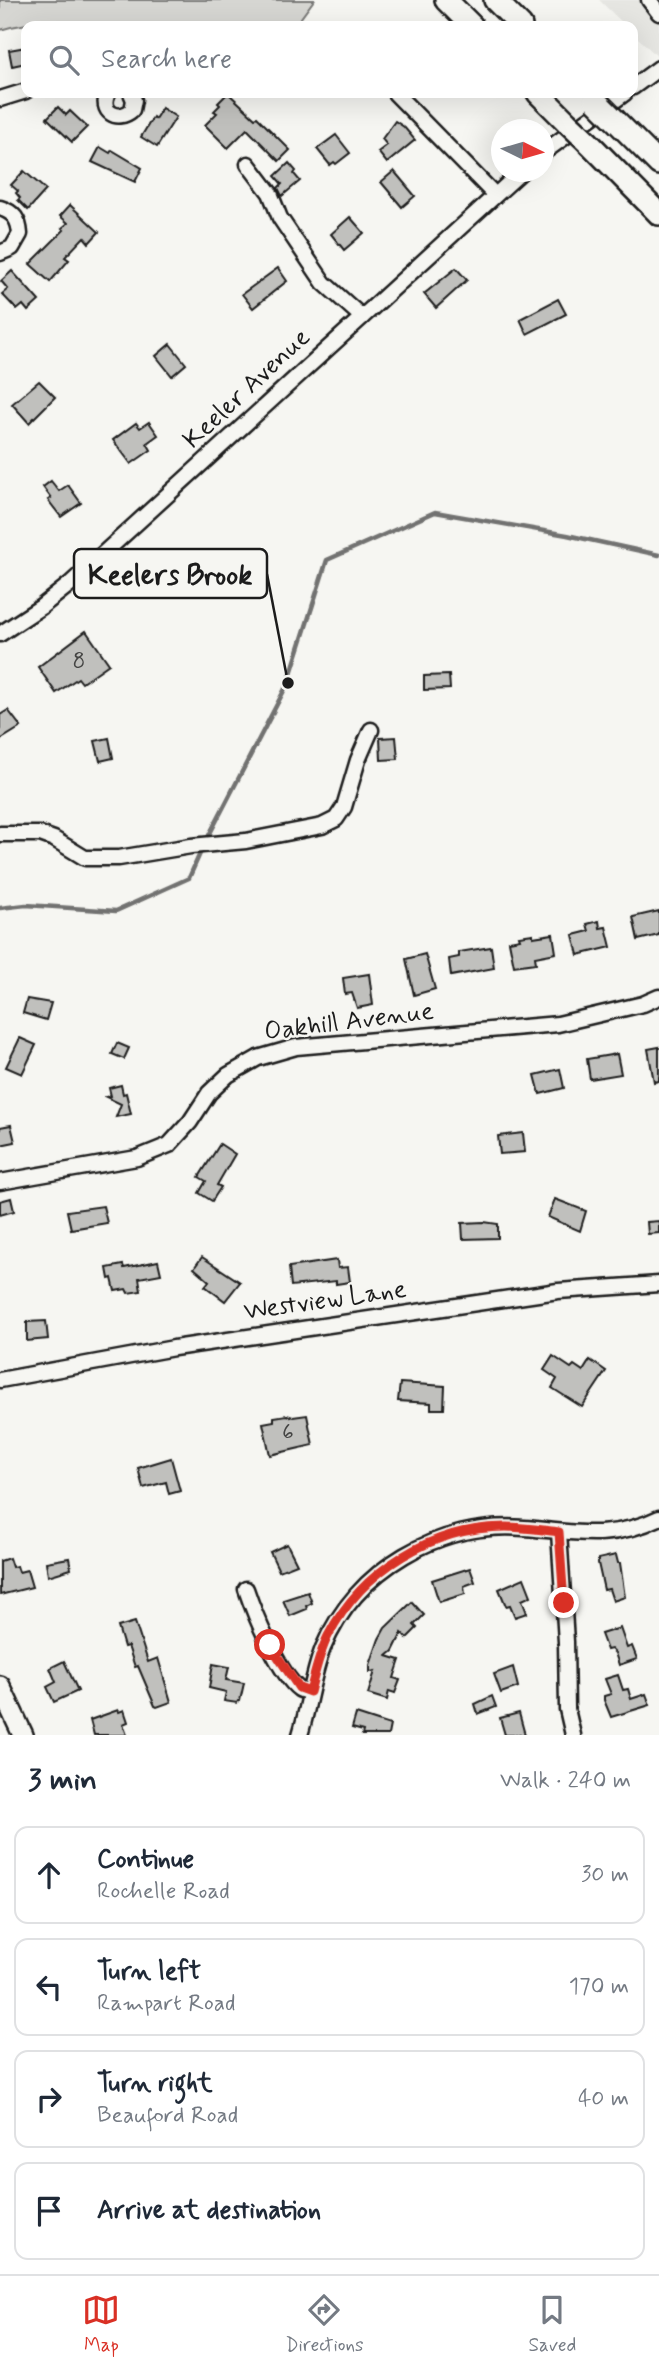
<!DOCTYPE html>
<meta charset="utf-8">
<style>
:root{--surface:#fff;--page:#f2f2f3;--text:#1f2937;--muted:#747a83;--line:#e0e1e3;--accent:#d93025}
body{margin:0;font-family:Mynerve,sans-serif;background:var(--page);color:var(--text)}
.compass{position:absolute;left:491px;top:119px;width:63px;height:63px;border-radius:50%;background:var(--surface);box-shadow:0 7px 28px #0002;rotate:95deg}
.stop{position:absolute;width:21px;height:21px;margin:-16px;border:5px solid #d93025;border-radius:50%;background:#fff}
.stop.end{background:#d93025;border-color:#fff;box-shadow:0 2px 7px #0008}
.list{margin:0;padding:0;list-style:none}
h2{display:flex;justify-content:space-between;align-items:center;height:91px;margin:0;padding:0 28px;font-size:30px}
h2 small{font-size:23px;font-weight:400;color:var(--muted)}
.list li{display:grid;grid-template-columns:46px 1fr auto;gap:21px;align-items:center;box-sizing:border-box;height:98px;margin:0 14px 14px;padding:0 14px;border:2px solid var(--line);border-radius:14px}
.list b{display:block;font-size:26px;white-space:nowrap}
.list p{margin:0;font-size:23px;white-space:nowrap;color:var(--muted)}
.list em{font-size:23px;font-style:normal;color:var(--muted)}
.icon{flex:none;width:38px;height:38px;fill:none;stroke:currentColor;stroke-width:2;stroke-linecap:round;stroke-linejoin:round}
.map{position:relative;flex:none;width:659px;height:1735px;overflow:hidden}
.search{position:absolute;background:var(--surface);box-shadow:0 7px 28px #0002;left:21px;right:21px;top:21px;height:77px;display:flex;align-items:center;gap:18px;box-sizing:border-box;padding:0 24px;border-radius:14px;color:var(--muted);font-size:26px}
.sheet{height:539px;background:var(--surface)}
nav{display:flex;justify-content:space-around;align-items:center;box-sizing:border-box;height:98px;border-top:2px solid var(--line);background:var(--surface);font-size:19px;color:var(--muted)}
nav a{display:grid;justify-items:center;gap:4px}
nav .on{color:var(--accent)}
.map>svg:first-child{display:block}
.built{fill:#e6e6e2}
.green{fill:#d6d6d2;stroke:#797977;stroke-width:2}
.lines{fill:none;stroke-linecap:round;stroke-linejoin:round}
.stream{stroke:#727271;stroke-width:4.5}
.building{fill:#c0c0bd;stroke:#1c1c1c;stroke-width:2}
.minor-casing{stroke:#1c1c1c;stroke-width:19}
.major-casing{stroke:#1c1c1c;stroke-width:24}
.highway-casing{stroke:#1c1c1c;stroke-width:26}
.minor{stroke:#f6f6f2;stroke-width:14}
.major{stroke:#f6f6f2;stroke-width:19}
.highway{stroke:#f6f6f2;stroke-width:21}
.highway-bridge-casing{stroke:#1c1c1c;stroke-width:26;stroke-linecap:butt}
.highway-bridge{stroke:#f6f6f2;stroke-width:21}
.route{stroke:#d93025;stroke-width:9}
.labels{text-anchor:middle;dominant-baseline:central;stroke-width:5;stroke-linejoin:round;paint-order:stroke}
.number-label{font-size:23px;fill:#454544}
.street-label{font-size:26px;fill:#1c1c1c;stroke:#f6f6f2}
.leader{fill:none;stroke:#1c1c1c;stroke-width:2.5}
.callout-dot{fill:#1c1c1c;stroke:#f6f6f2;stroke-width:2.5}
.callout{fill:#f6f6f2;stroke:#1c1c1c;stroke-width:2.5}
.callout-label{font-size:28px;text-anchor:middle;font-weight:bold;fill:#1c1c1c}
</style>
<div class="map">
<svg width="659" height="1735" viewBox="0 0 659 1735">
<rect width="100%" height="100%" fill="#f6f6f2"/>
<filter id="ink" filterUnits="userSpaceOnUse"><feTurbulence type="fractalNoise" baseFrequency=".0143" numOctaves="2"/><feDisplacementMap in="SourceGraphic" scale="14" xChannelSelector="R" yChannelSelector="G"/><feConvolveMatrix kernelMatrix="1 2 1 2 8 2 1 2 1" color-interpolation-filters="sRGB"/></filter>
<g filter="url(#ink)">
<polygon class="built" points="599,0 659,0 659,58 633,33 633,26 626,26"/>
<path class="green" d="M0 0H314L295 26H99C66 20 32 20 0 30Z"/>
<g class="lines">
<g class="stream">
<polyline points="206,841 288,683 327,560 435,512 567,535 659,555"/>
<polyline points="0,908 26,905 116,911 189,878 202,849"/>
</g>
</g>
<g class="building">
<polygon points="26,47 26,63 12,66 9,50"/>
<polygon points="228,93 255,118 257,117 290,150 279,161 247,129 228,148 205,125 217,113 214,111 220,105 218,103"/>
<polygon points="58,107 66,115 70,111 87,127 72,142 47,118"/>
<polygon points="162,108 176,117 157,147 141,137 153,117 155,119"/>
<polygon points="395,121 404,127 415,140 387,163 378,152 387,145 382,139"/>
<polygon points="336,135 350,153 336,164 334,162 330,165 317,149"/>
<polygon points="100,147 110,153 112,150 142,168 135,182 92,162"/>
<polygon points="289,163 296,171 294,174 300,181 282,196 278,188 282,184 275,176"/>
<polygon points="24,171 46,190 28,210 18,200 20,198 16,193 18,191 11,185"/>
<polygon points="394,171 415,196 402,207 381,182"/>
<polygon points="70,205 99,232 89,243 84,237 65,257 69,260 50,282 30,264 64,230 62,228 68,223 60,216"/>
<polygon points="350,217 364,233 344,250 331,234"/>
<polygon points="278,268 287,281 253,308 242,294"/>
<polygon points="456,268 467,280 436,308 424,294"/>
<polygon points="12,271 39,301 28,311 23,305 17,310 2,294 8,289 1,281"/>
<polygon points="558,299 566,314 527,334 520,319"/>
<polygon points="170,344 186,364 172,376 156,356"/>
<polygon points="39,381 55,397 29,423 12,404"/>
<polygon points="149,422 158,435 147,443 151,450 131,464 113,440 136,423 140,428"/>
<polygon points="51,481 59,491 68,485 81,503 61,517 48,500 51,498 43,487"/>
<polygon points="86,631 109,664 82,683 78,678 56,693 38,667"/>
<polygon points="449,675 450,689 424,690 424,676"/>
<polygon points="8,710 21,727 0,740 0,715"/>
<polygon points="396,737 398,759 381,760 380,738"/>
<polygon points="109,738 113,758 100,761 95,741"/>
<polygon points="659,911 659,935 638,940 633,917"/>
<polygon points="599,921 600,928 606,927 611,947 578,955 573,935 589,931 587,924"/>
<polygon points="533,934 533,937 553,934 556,953 535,957 536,963 514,966 509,941 520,939 519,936"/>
<polygon points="491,947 494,968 451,976 449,959 459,957 459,952"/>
<polygon points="425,954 435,989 414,995 406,959"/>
<polygon points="369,974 373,1005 357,1008 352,993 345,994 343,978"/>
<polygon points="27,999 51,1003 46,1020 23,1013"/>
<polygon points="20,1038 36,1045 22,1074 6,1067"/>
<polygon points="117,1043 129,1048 124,1059 112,1054"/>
<polygon points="659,1047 659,1081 654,1082 648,1049"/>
<polygon points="617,1054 621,1074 590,1079 587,1059"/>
<polygon points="560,1069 564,1088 540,1094 535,1075"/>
<polygon points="121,1085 123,1094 126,1093 131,1114 116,1117 121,1104 106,1097 111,1096 109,1088"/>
<polygon points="11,1125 15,1142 0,1145 0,1127"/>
<polygon points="523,1133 525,1152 500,1154 498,1136"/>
<polygon points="220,1144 235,1154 217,1185 221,1187 212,1201 199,1193 206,1181 199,1177"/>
<polygon points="11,1198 14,1211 0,1215 0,1201"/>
<polygon points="555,1199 586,1211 580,1231 548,1217"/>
<polygon points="103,1206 107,1223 71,1229 67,1211"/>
<polygon points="659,1221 659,1233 648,1234 647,1222"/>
<polygon points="484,1222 498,1224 498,1238 463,1239 462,1223"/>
<polygon points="202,1257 240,1282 225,1301 205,1286 209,1281 194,1268"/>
<polygon points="337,1260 338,1268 348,1267 350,1282 336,1284 336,1281 291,1286 289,1267"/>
<polygon points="158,1261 161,1274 139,1278 141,1291 128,1293 126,1289 115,1291 112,1278 109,1279 107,1268 123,1265 124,1268"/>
<polygon points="46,1321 48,1339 27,1341 27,1322"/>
<polygon points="553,1356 571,1368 574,1365 583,1371 590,1360 606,1371 582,1407 552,1388 557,1379 544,1370"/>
<polygon points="400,1383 445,1386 444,1409 431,1409 431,1403 398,1401"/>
<polygon points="287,1415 293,1417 307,1415 313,1445 270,1455 263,1423 274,1421 274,1417"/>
<polygon points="171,1458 180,1491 169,1494 166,1482 143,1488 138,1468"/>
<polygon points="287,1544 297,1564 279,1571 270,1552"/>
<polygon points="616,1555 618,1563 620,1563 625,1597 613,1601 609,1589 604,1590 598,1563 598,1559"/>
<polygon points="9,1558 12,1567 17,1566 19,1572 27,1570 32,1587 0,1595 0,1561"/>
<polygon points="69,1558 71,1569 48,1576 46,1562"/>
<polygon points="470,1568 475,1582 464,1586 465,1594 439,1602 432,1580"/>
<polygon points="524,1578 531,1596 522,1600 527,1613 515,1617 510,1605 506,1606 499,1589"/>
<polygon points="308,1592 312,1603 306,1606 307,1609 290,1616 283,1600"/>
<polygon points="412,1602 424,1615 414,1625 417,1628 407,1638 402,1633 393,1651 387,1656 400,1660 394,1678 400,1680 395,1693 389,1691 387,1700 368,1694 375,1671 370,1672 370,1665 379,1639 385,1628"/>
<polygon points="135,1622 148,1662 158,1658 171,1702 157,1707 155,1706 138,1666 135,1667 128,1646 124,1647 118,1627"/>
<polygon points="620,1628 627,1648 632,1646 637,1659 619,1665 615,1653 611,1649 607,1650 601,1634"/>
<polygon points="64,1661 78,1691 54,1702 47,1687 56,1682 50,1668"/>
<polygon points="213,1664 229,1667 226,1680 244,1683 240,1701 238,1701 237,1703 224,1701 226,1692 209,1688"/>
<polygon points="513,1667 518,1687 501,1693 494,1674"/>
<polygon points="618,1675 623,1690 628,1689 631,1699 646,1694 650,1705 611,1717 604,1700 604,1696 611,1694 605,1679"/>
<polygon points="492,1696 496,1707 478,1714 475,1704"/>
<polygon points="118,1710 119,1712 124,1710 128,1722 123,1724 127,1735 94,1735 90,1720"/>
<polygon points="519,1713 525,1735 505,1735 500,1718"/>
<polygon points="356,1714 390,1725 388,1735 362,1735 363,1731 352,1728"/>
</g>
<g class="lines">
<defs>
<g id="minor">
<polyline points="649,0 659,13"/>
<polyline points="633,87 659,68"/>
<path d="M108 93C99 111 117 123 132 110L134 100 131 93"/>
<polyline points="395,93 495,195"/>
<polyline points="0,99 26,91"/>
<polyline points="544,152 625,93"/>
<polyline points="248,164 270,193 280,218 324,283 362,317"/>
<path d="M0 208C14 212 19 220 20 234L12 248 0 253"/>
<polyline points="0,634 41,607 70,584 521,172"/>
<polyline points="0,834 40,834 54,839 85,858 119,858 191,846 246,841 322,826 336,819 344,807 358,760 371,730"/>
<polyline points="0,1182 137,1158 169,1145 190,1122 209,1093 228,1075 258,1058 296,1047 558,1024 643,1004 659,997"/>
<polyline points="0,1380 174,1348 558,1291 659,1284"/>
<polyline points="559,1532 566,1642 567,1709 573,1735"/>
<path d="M246 1589C254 1613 279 1674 299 1689 302 1691 306 1691 310 1692"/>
<path d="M300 1735C309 1706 312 1676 323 1648 356 1569 439 1521 524 1528 574 1532 612 1541 659 1518"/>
</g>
<polyline id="major" points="0,1686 23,1735"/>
<g id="highway">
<polyline points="446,0 472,26"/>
<polyline points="495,0 521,26"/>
<polyline points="538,93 567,122"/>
<polyline points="615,120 659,164"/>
<polyline points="588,142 659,214"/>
</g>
</defs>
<use href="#minor" class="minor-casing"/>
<use href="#major" class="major-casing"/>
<use href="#highway" class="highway-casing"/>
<use href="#minor" class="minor"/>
<use href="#major" class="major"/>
<use href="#highway" class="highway"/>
<defs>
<g id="highway-bridge">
<polyline points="595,100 615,120"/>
<polyline points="567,122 588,142"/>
</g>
</defs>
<use href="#highway-bridge" class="highway-bridge-casing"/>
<use href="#highway-bridge" class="highway-bridge"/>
</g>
</g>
<g class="lines" filter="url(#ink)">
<path class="route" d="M270 1645 299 1688 310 1692C315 1673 319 1654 328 1636 362 1570 432 1527 506 1527 524 1527 542 1530 559 1532L564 1603"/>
</g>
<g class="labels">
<g class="number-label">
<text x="79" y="662">8</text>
<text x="288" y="1433">6</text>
</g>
<g class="street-label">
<text transform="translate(247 389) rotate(-43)">Keeler Avenue</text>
<text transform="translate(349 1022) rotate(-7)">Oakhill Avenue</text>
<text transform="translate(325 1301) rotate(-8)">Westview Lane</text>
</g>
</g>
<path class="leader" d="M288 683L267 574"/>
<circle class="callout-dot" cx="288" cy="683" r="7"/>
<rect class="callout" x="74" y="549" width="193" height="49" rx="7"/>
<g class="callout-label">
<text x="170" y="584">Keelers Brook</text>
</g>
</svg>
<svg class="compass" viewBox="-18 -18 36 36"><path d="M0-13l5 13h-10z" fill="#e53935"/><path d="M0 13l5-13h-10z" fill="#747a83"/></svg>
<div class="stop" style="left:270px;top:1645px"></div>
<div class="stop end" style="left:564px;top:1603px"></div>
<div class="search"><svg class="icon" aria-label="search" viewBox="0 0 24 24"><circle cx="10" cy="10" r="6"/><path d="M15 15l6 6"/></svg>Search here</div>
</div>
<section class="sheet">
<h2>3 min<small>Walk · 240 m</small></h2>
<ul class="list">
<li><svg class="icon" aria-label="ahead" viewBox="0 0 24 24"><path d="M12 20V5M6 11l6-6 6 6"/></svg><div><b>Continue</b><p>Rochelle Road</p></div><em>30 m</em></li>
<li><svg class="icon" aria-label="left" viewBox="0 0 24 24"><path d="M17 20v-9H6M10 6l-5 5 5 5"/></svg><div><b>Turn left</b><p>Rampart Road</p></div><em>170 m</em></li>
<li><svg class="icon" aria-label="right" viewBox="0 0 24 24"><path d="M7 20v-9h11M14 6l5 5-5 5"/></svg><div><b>Turn right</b><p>Beauford Road</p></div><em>40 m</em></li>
<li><svg class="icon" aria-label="arrive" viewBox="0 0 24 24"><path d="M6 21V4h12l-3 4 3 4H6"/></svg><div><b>Arrive at destination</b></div></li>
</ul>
</section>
<nav>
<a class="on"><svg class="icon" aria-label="map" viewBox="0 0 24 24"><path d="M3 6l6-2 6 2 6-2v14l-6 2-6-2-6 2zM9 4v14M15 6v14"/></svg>Map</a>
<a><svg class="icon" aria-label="directions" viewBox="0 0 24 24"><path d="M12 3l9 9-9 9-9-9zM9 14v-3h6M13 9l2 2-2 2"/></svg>Directions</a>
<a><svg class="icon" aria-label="saved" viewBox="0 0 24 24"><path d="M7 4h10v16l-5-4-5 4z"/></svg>Saved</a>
</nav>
